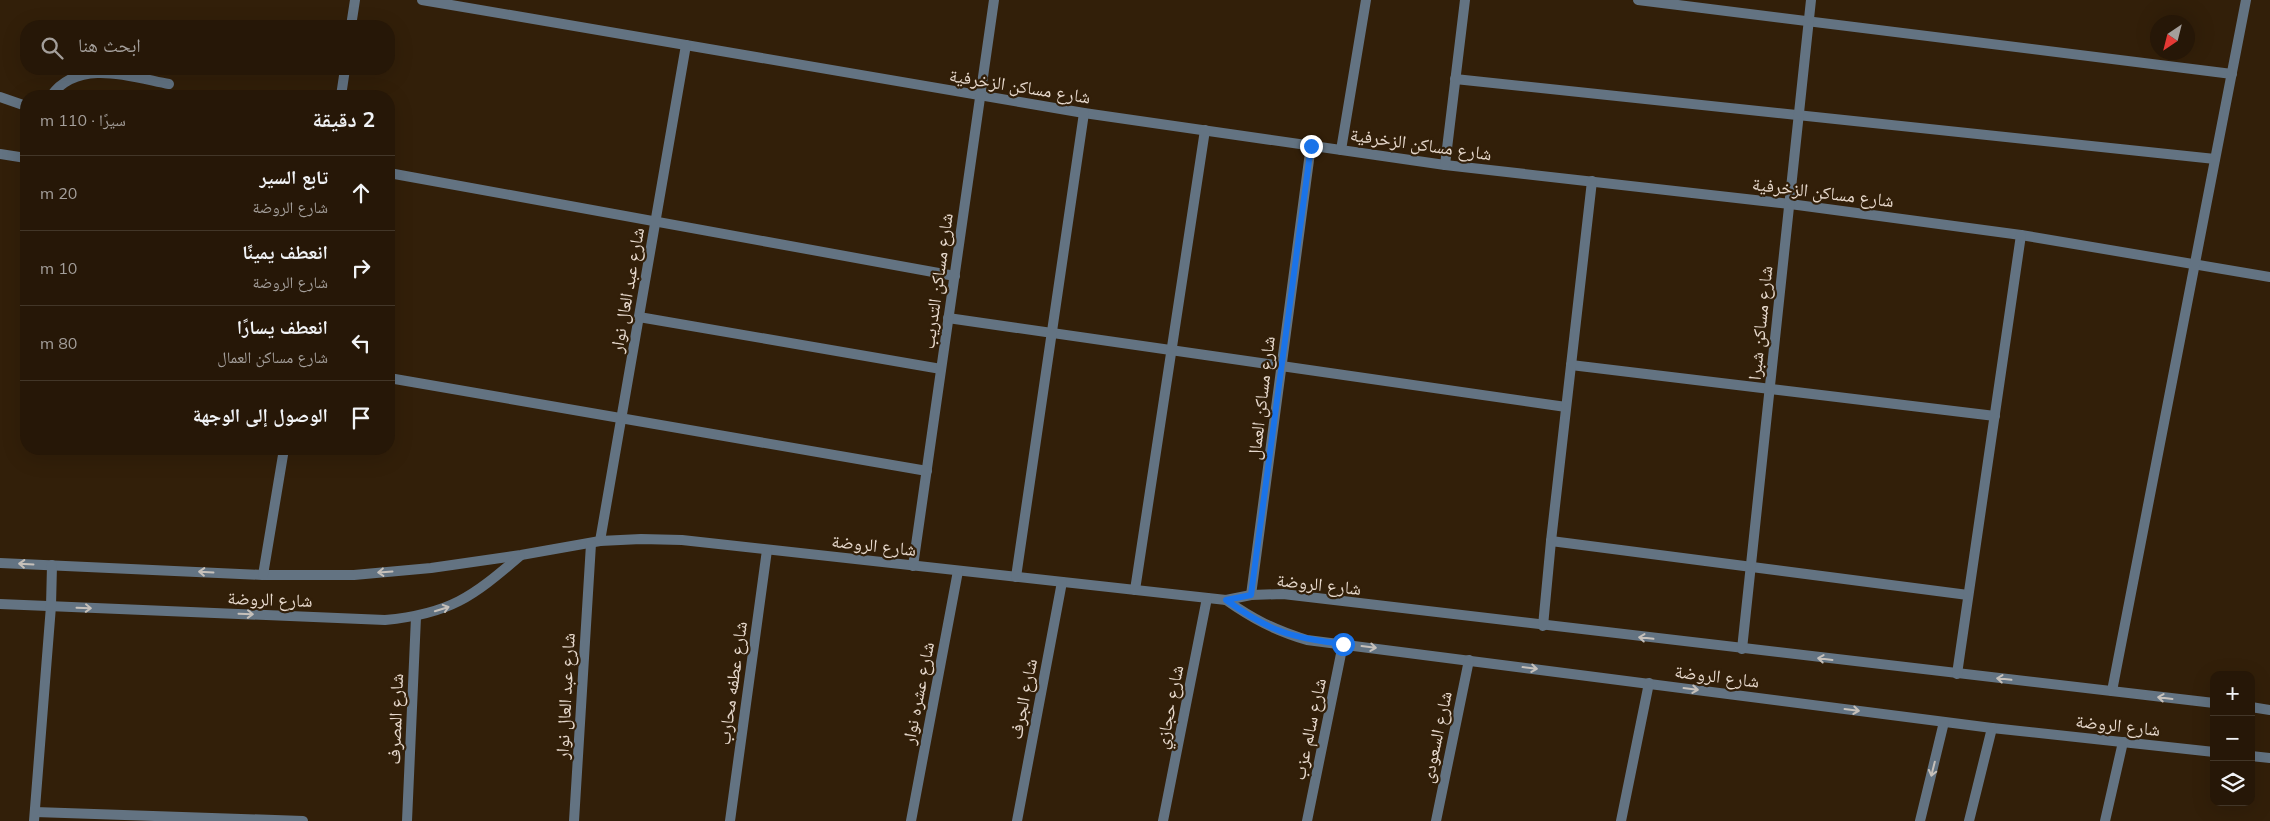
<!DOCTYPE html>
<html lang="ar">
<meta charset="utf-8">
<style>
:root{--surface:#261707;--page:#322415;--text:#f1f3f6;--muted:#a49f9b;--line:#423628}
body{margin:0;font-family:Mulish,"Noto Naskh Arabic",sans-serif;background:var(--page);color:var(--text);direction:rtl}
.controls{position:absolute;right:15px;bottom:15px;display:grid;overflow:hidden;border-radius:10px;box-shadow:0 5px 20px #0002}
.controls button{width:45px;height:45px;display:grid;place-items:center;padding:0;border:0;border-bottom:1px solid var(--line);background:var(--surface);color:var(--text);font:25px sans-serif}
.compass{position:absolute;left:2150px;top:15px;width:45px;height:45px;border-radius:50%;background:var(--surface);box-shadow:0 5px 20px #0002;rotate:215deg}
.stop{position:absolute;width:15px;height:15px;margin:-11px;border:4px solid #1a73e8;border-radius:50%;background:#fff}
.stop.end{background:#1a73e8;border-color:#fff;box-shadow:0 1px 5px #0008}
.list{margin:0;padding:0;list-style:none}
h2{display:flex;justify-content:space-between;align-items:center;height:65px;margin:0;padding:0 20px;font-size:21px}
h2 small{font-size:16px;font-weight:400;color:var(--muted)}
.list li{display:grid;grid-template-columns:32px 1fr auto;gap:15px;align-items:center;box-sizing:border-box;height:75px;padding:0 20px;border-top:1px solid var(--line)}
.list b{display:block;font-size:19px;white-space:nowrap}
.list p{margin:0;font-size:16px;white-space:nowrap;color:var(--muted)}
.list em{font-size:16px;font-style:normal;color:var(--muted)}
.icon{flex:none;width:28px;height:28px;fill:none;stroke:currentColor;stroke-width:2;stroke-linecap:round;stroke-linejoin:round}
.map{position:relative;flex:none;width:2270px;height:821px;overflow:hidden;direction:ltr}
.search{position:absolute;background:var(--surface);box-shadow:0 5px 20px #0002;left:20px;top:20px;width:375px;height:55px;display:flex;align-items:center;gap:12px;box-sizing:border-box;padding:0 18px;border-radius:20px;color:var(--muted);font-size:19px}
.panel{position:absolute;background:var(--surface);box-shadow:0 5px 20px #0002;left:20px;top:90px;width:375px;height:365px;border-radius:20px;direction:rtl}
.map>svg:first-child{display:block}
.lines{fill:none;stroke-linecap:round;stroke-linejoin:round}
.service{stroke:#637382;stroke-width:10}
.minor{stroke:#637382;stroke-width:10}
.oneway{stroke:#c6c0ba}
.route{stroke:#1a73e8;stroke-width:6}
.labels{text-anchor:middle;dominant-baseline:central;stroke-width:4.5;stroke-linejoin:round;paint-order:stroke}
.street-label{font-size:18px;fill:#e7d9cd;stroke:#321f09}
</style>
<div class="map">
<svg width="2270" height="821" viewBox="0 0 2270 821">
<rect width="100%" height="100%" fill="#321f09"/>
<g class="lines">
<g class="service">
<path d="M51 96C78 58 132 77 169 84"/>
<polyline points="0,97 26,106"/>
<polyline points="0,154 26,158"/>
</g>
<g class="minor">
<polyline points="422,0 1084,113 1445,165 1790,204 2021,235 2270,277"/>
<polyline points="1638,0 2232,74"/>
<polyline points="351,26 355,0"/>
<polyline points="1455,79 2215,159"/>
<polyline points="341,96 345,69"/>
<polyline points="1341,150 1366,0"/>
<polyline points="1445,165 1465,0"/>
<polyline points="389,173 955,276"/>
<polyline points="639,317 941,369"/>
<polyline points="948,318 1566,407"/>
<polyline points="1571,365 1995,416"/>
<polyline points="389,378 927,471"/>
<polyline points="600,541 686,45"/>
<polyline points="1551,541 1968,595"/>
<polyline points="0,563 263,575 354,575 431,568 521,555 600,541 641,539 682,540 1226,600 1251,595 1283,594 2214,703"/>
<polyline points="913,566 994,0"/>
<polyline points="263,575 284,449"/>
<polyline points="1016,577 1084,113"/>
<polyline points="1135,590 1205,130"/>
<polyline points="1251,595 1311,145"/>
<path d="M1226 600C1253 619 1274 630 1307 640L1992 728 2214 752"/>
<path d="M0 604 385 620C450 614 472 597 520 556"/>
<polyline points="1543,626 1551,541 1592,181"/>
<polyline points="1742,649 1811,0"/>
<polyline points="1957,674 2021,235"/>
<polyline points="2112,691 2246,0"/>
<polyline points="2251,707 2270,710"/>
<polyline points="2251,756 2270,758"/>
<polyline points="35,812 303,821"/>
<polyline points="34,821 51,606 52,565"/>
<polyline points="407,821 416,617"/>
<polyline points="574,821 591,544"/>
<polyline points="730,821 767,550"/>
<polyline points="911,821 958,571"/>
<polyline points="1017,821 1062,582"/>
<polyline points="1163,821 1207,598"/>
<polyline points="1307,821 1343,644"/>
<polyline points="1436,821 1469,660"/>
<polyline points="1621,821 1649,683"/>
<polyline points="1920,821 1944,722"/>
<polyline points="1969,821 1992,728"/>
<polyline points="2105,821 2123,742"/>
</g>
</g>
<defs><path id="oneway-shaft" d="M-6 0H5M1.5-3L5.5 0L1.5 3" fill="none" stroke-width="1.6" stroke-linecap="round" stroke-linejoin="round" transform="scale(1.25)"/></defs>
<g class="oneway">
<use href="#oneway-shaft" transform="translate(26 564) rotate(-177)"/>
<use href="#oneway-shaft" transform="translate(206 572) rotate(-177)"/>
<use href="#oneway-shaft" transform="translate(385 572) rotate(176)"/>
<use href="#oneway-shaft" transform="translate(84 608) rotate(2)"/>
<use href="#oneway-shaft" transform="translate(442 609) rotate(-17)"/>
<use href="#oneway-shaft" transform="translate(246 614) rotate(2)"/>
<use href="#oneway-shaft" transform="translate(1646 638) rotate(-174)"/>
<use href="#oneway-shaft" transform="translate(1369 647) rotate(7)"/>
<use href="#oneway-shaft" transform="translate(1825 659) rotate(-173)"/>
<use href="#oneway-shaft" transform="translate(1530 668) rotate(7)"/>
<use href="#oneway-shaft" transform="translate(2004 679) rotate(-174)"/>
<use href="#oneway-shaft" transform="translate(1691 689) rotate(7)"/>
<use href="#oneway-shaft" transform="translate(2165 698) rotate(-173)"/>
<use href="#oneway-shaft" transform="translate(1852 710) rotate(7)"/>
<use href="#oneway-shaft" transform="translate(1933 769) rotate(104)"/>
</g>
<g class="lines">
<path class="route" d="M1311 146 1251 595 1226 600C1269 631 1291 638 1343 644"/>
</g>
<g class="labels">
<g class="street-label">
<text transform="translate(1020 86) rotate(9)">شارع مساكن الزخرفية</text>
<text transform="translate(1421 144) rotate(8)">شارع مساكن الزخرفية</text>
<text transform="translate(1823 192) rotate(7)">شارع مساكن الزخرفية</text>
<text transform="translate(937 281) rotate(-82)">شارع مساكن التدريب</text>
<text transform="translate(627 290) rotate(-80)">شارع عبد العال نوار</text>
<text transform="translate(1760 323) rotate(-84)">شارع مساكن شبرا</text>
<text transform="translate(1261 398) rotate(-83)">شارع مساكن العمال</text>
<text transform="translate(874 545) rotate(6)">شارع الروضة</text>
<text transform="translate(1319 584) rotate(6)">شارع الروضة</text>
<text transform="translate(270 599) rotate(2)">شارع الروضة</text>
<text transform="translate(1717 676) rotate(7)">شارع الروضة</text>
<text transform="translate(732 683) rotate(-82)">شارع عطفه محارب</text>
<text transform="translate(918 693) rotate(-79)">شارع عشره نوار</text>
<text transform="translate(565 696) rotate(-87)">شارع عبد العال نوار</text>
<text transform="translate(1023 699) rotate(-79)">شارع الجرف</text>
<text transform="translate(1169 707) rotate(-79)">شارع حجازي</text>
<text transform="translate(395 719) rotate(-88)">شارع المصرف</text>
<text transform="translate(2118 725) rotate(6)">شارع الروضة</text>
<text transform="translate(1309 729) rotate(-78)">شارع سالم عزب</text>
<text transform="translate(1436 737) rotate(-78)">شارع السعودى</text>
</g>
</g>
</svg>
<div class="controls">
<button>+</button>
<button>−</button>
<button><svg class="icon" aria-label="layers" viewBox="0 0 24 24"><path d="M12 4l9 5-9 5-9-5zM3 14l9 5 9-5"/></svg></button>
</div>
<svg class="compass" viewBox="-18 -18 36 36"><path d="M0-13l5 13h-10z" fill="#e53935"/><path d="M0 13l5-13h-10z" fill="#a49f9b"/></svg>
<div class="stop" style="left:1343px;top:644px"></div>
<div class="stop end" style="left:1311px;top:146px"></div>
<div class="search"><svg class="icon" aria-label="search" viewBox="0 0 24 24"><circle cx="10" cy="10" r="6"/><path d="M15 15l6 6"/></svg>ابحث هنا</div>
<section class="panel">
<h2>2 دقيقة<small>سيرًا · 110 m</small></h2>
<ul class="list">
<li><svg class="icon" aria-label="ahead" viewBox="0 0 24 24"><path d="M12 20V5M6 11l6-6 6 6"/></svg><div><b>تابع السير</b><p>شارع الروضة</p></div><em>20 m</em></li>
<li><svg class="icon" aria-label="right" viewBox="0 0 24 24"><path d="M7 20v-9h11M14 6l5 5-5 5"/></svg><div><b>انعطف يمينًا</b><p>شارع الروضة</p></div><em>10 m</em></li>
<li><svg class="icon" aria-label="left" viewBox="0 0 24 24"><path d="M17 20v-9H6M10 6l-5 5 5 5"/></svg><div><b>انعطف يسارًا</b><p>شارع مساكن العمال</p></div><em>80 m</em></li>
<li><svg class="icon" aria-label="arrive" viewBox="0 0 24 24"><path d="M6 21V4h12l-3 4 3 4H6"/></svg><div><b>الوصول إلى الوجهة</b></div></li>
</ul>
</section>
</div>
